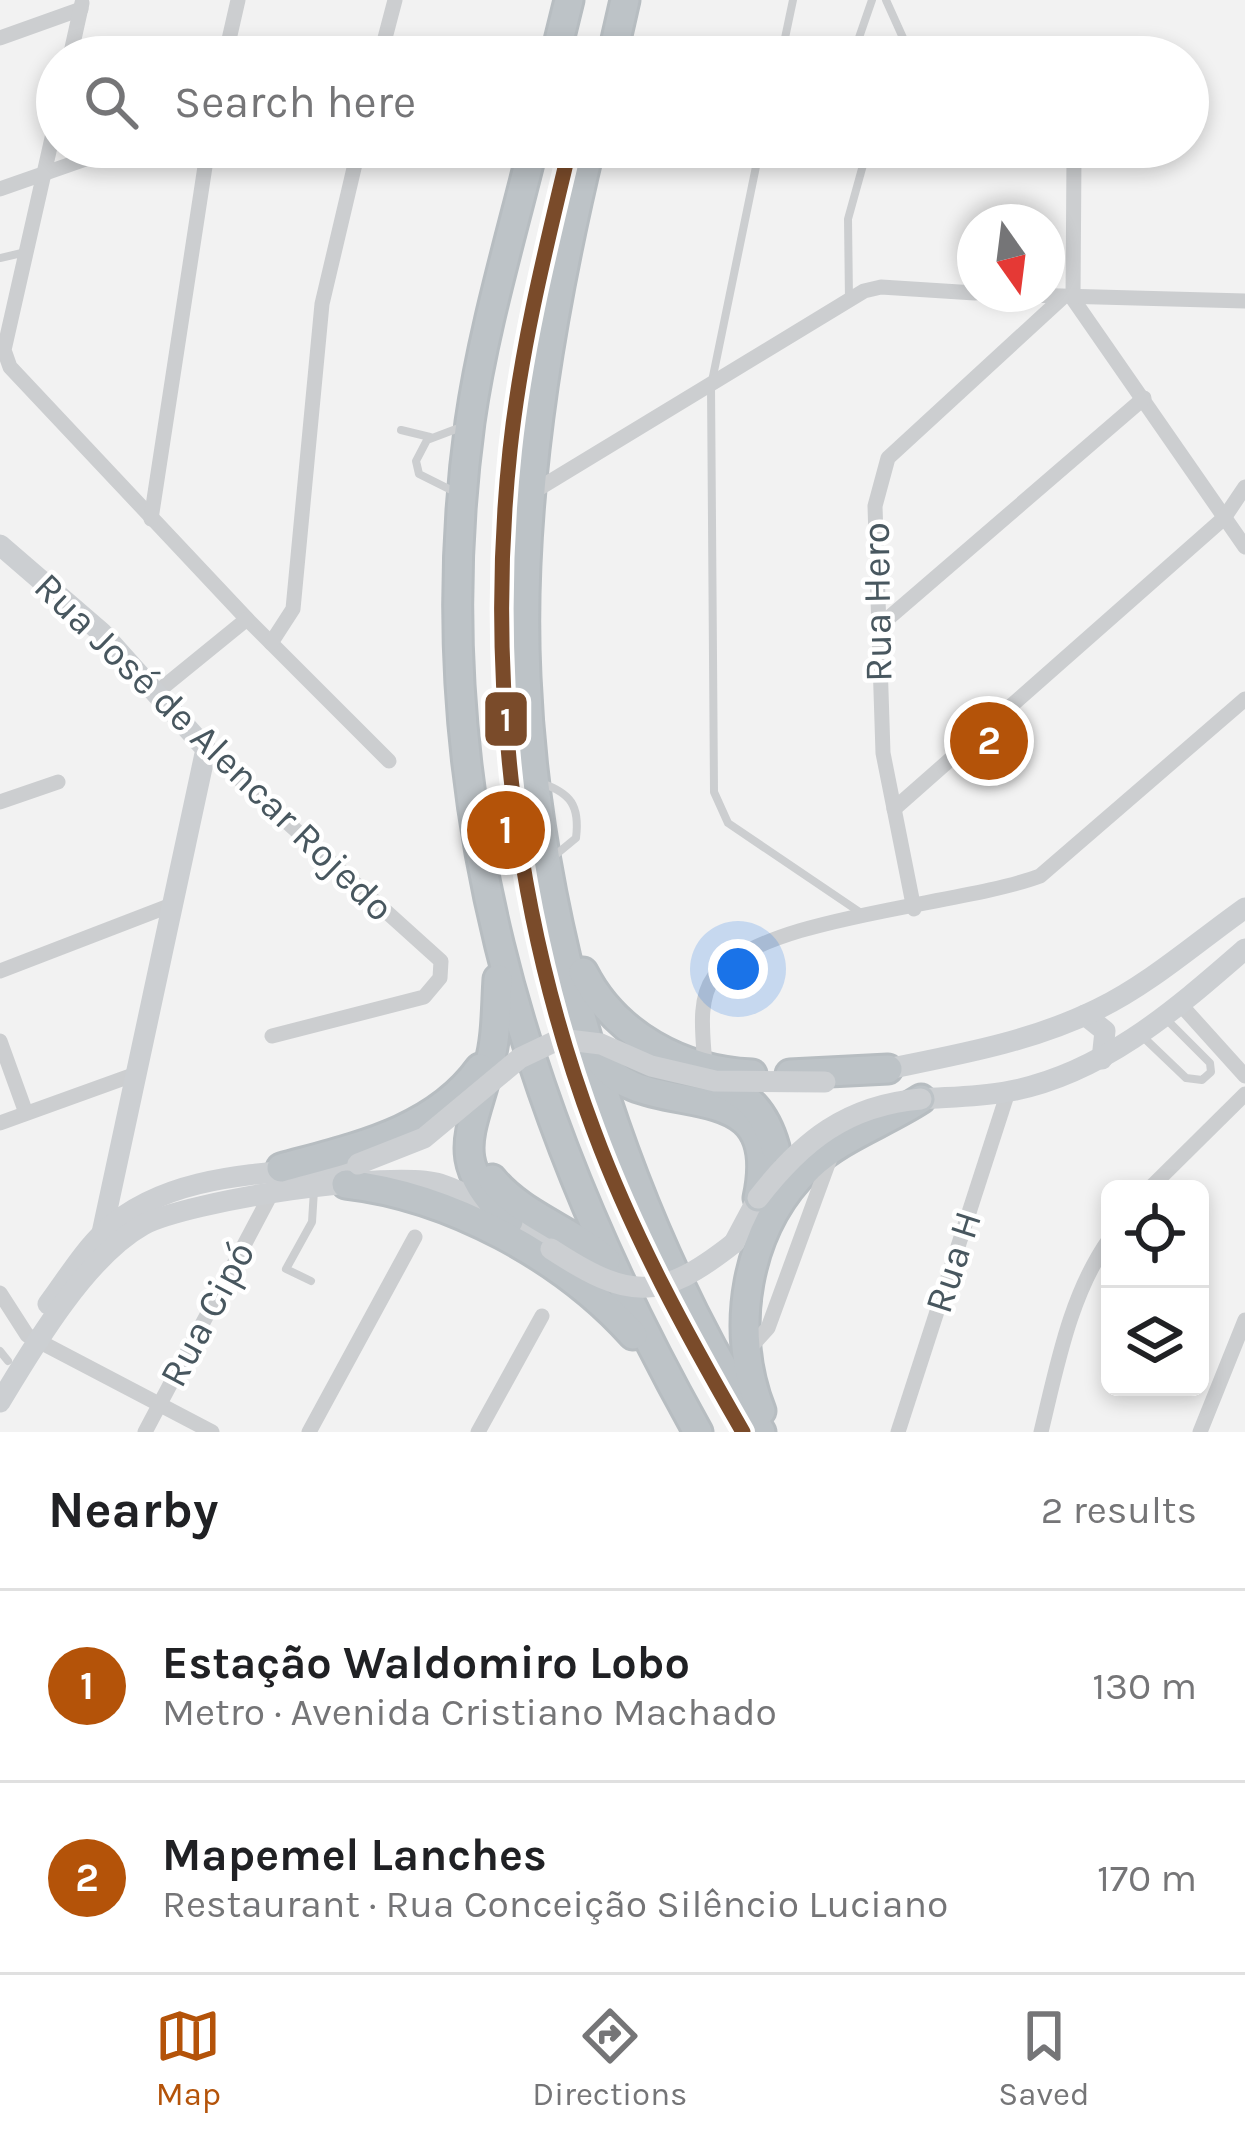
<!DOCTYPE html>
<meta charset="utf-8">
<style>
:root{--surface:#fff;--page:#f6f6f6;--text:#202124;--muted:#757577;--line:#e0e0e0;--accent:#b45309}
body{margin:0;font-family:Karla,sans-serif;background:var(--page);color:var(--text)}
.controls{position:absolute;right:36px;bottom:36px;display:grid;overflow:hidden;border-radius:18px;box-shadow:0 6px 18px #0003}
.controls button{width:108px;height:108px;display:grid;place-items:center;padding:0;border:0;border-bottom:3px solid var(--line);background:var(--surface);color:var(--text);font:60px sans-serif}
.compass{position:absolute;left:957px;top:204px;width:108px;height:108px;border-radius:50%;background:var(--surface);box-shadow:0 6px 18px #0003;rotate:166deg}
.you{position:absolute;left:738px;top:969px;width:42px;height:42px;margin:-30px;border:9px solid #fff;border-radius:50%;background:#1a73e8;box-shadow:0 0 0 18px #1a73e833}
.badge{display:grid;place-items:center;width:78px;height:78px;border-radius:50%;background:var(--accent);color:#fff;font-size:39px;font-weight:700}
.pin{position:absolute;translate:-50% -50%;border:6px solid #fff;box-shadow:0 3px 12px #0006}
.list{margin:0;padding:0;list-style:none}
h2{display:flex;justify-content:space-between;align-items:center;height:156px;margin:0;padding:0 48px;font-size:51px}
h2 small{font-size:39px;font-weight:400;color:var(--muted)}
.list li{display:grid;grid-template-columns:78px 1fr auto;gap:36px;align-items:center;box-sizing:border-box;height:192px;padding:0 48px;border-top:3px solid var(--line)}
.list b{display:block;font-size:45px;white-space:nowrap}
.list p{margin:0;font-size:39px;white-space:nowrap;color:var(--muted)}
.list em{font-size:39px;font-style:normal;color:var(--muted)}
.icon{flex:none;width:66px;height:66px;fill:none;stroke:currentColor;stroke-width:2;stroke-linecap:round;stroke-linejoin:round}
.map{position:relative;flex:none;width:1245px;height:1432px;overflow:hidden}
.search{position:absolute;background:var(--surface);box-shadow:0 6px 18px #0003;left:36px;right:36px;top:36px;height:132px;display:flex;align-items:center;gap:30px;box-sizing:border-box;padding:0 42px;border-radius:66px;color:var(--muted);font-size:45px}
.sheet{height:540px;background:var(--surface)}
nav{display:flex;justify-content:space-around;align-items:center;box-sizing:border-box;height:168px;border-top:3px solid var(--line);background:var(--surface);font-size:33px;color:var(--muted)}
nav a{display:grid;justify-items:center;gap:6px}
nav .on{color:var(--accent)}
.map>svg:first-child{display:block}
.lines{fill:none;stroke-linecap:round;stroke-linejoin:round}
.highway-casing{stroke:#b7bdc1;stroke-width:33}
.lane{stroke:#ccced0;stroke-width:8}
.street{stroke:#ccced0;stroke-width:15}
.secondary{stroke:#cccfd2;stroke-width:21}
.highway{stroke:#bdc3c7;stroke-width:27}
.secondary-bridge{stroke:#cccfd2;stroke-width:21}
.metro-1-casing{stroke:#fff;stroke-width:24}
.metro-1{stroke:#7a4b2a;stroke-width:15}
.labels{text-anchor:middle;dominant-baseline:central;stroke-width:9;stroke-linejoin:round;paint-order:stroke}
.street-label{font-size:39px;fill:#48575f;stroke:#fff}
.line-badge{stroke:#fff;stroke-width:4.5}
.badge-label{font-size:33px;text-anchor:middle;font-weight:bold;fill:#fff}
</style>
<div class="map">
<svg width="1245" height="1432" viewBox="0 0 1245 1432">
<rect width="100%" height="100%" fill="#f2f2f2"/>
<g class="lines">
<defs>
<g id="highway">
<polyline points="555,57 569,0"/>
<polyline points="612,57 625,0"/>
<path d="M533 147C511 237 483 330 470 422 421 785 522 1118 698 1432"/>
<path d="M590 147C550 313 518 506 526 677 537 932 625 1217 761 1432"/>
<path d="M583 972C615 1035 682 1071 752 1074"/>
<path d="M498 979C496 1008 497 1038 489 1065 470 1139 448 1158 509 1221"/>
<path d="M597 1056C640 1130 787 1060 758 1198"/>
<polyline points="790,1074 888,1069"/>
<path d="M715 1081C748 1094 765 1112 775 1147"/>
<path d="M281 1168C353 1148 434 1132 480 1068"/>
<path d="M492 1179C521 1215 571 1230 606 1260"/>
<path d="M346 1184C450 1196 563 1257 633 1335"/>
<path d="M761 1411C729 1331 745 1229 809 1167 841 1137 884 1123 921 1099"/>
</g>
</defs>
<use href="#highway" class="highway-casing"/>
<g class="lane">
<polyline points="886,0 904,40 921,57"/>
<polyline points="854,52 872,0"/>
<polyline points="781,57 793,0"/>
<polyline points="760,147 711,386 714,792 728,823 861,913"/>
<polyline points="0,258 26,252"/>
<polyline points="849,300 848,219 868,147"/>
<polyline points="401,430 430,437"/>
<polyline points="455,492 419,474 416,461 427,440 464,426"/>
<path d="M541 783C571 793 580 806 576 838L553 857"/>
<polyline points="1141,1035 1186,1078 1202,1080 1211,1072 1210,1063 1165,1018"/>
<polyline points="311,1281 286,1269 312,1222 314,1190"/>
<polyline points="0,1351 8,1361"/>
</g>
<g class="street">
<polyline points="0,38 81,9"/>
<polyline points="70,57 82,3"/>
<polyline points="225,57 238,0"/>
<polyline points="380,57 395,0"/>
<polyline points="57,116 4,350 10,367 247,619 389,761"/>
<polyline points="1074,155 1073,299 1245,547"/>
<polyline points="0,189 120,147"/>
<polyline points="991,294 1245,301"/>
<polyline points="533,492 864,291 881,287 975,293"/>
<polyline points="151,519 208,147"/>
<polyline points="877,628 1144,398"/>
<polyline points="271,643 293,609 322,304 359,147"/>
<polyline points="156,693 247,619"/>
<polyline points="206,749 441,961 440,978 424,997 272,1036"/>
<polyline points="0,802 58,782"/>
<polyline points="894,809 1224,518 1245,487"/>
<polyline points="914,909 883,753 875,506 888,458 1061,299"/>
<polyline points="0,971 174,904"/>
<polyline points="1181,1005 1245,1076"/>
<polyline points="0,1041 26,1113"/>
<path d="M705 1068C704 1040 696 1002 714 977 763 915 960 906 1040 876L1245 699"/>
<polyline points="0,1123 133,1075"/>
<polyline points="1149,1189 1245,1094"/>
<polyline points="0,1293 27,1335 212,1432"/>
<polyline points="748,1350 768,1328 832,1153"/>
<polyline points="145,1432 270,1196"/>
<polyline points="309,1432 415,1237"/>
<polyline points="478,1432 542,1316"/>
<polyline points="898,1432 1008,1092"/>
<path d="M1041 1432C1057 1366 1070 1294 1110 1238"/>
<polyline points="1200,1432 1245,1320"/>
</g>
<g class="secondary">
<polyline points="0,545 102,633 206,749 102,1233"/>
<polyline points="1085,1015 1105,1031 1102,1059"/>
<path d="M873 1072C949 1056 1027 1044 1098 1009 1151 983 1197 942 1245 908"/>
<path d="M921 1099C948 1097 978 1097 1005 1092 1100 1076 1175 1010 1245 949"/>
<polyline points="734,1243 758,1198"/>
<path d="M48 1304C66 1280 84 1250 106 1230 173 1169 275 1175 358 1164"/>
<path d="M0 1402C33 1347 86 1257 143 1225 188 1201 393 1169 440 1184 480 1197 517 1226 551 1249"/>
</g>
<use href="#highway" class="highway"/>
<g class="secondary-bridge">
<polyline points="358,1164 424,1138 520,1058 560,1039 601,1044 651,1066 715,1081 825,1082"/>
<path d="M758 1198C802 1141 847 1105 921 1099"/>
<path d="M551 1249C629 1300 659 1302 734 1243"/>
</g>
<defs>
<path id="metro-1" d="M570 147C546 247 521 347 510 450 486 676 514 918 594 1131 633 1236 687 1335 743 1432"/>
</defs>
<use href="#metro-1" class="metro-1-casing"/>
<use href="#metro-1" class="metro-1"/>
</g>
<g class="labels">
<g class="street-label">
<text transform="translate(877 602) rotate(-91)">Rua Hero</text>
<text transform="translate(214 747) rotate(44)">Rua José de Alencar Rojedo</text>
<text transform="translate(953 1262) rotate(-72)">Rua H</text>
<text transform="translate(207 1314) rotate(-62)">Rua Cipó</text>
</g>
</g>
<rect class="line-badge" x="483" y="690" width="46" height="58" rx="12" fill="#7a4b2a"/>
<g class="badge-label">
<text x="506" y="731">1</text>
</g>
</svg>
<div class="controls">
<button><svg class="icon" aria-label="locate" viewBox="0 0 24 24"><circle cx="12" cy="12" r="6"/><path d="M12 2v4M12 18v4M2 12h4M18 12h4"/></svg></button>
<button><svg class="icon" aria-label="layers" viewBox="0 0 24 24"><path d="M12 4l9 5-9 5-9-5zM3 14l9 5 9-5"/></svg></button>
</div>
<svg class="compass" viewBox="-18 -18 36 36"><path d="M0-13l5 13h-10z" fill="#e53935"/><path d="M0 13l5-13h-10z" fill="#757577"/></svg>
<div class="you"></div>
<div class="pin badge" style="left:506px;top:830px">1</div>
<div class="pin badge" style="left:989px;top:741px">2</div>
<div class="search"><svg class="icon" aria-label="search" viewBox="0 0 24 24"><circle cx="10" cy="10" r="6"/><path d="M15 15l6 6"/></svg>Search here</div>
</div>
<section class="sheet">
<h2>Nearby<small>2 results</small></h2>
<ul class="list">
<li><span class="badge">1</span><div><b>Estação Waldomiro Lobo</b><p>Metro · Avenida Cristiano Machado</p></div><em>130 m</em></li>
<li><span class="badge">2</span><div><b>Mapemel Lanches</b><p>Restaurant · Rua Conceição Silêncio Luciano</p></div><em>170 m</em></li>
</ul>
</section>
<nav>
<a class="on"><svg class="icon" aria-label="map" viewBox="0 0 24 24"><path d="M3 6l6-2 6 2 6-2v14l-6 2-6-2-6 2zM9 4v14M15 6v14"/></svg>Map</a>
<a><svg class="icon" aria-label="directions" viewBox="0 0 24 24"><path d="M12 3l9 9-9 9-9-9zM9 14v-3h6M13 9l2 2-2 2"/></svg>Directions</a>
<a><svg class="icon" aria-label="saved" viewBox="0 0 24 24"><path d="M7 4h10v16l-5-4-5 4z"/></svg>Saved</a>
</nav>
